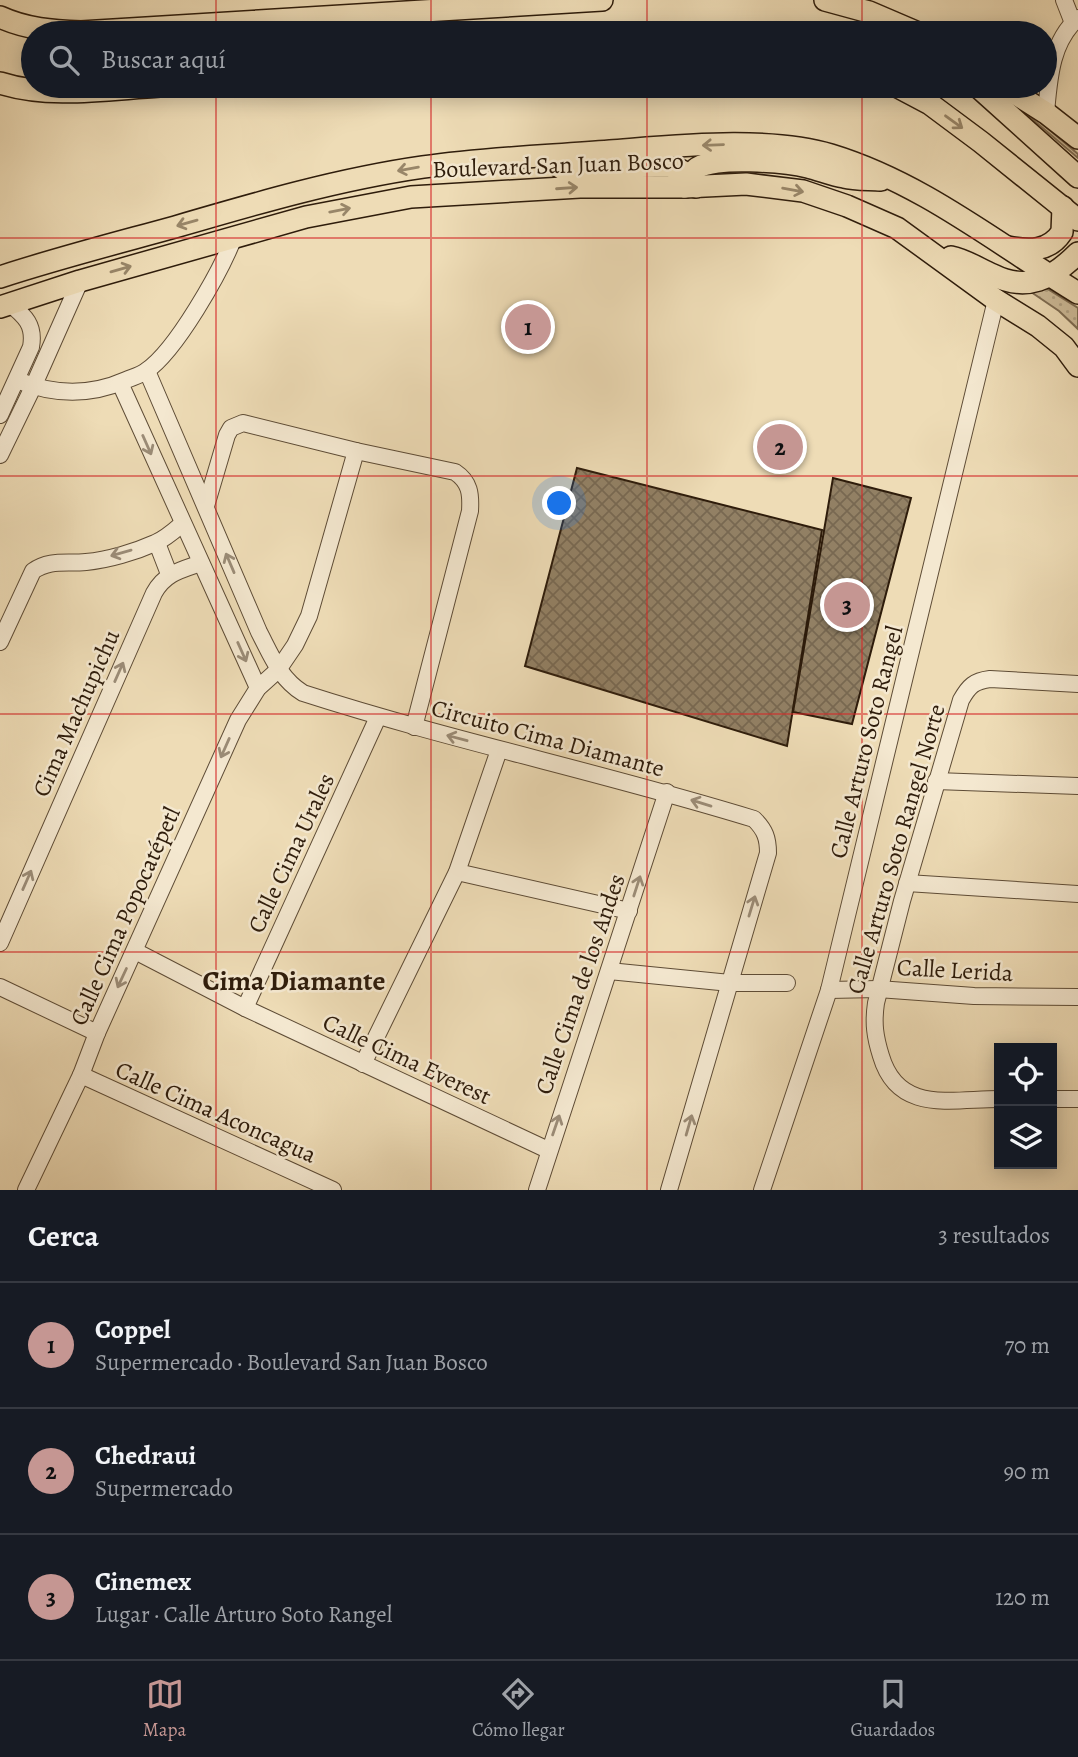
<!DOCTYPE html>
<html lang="es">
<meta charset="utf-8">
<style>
:root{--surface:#171b24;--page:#20242c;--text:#f1f3f6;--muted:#9ea1a6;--line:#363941;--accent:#c59692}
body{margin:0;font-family:Alegreya,serif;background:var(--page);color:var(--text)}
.controls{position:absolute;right:21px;bottom:21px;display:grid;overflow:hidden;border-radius:0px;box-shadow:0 4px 18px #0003}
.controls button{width:63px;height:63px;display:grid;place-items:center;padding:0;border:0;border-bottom:2px solid var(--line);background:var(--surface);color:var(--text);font:35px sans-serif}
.you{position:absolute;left:560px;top:504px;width:24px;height:24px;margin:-18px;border:5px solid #fff;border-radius:50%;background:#1a73e8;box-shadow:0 0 0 10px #1a73e833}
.badge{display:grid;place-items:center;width:46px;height:46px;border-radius:50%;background:var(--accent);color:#111;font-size:23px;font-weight:700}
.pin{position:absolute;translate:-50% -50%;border:4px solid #fff;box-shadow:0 2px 7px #0006}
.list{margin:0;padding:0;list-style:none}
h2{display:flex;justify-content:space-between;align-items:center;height:91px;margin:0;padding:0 28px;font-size:30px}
h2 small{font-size:23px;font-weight:400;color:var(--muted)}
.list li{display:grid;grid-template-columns:46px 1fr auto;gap:21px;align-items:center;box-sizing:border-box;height:126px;padding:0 28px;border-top:2px solid var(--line)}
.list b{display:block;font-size:26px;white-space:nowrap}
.list p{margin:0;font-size:23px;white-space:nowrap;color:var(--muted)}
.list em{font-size:23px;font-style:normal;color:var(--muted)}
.icon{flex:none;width:38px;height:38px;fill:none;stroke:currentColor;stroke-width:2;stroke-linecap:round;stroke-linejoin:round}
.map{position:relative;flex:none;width:1078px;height:1190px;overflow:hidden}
.search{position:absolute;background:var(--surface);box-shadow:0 4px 18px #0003;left:21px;right:21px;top:21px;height:77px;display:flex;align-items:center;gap:18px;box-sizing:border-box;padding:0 24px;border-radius:38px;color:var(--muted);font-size:26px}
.sheet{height:469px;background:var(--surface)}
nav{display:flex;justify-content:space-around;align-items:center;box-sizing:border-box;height:98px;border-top:2px solid var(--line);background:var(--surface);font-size:19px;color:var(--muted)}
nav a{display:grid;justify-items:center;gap:4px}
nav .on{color:var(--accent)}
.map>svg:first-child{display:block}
.grass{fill:url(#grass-dots);stroke:#7e6c52;stroke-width:2}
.building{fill:url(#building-cross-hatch);stroke:#2e1c0b;stroke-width:2}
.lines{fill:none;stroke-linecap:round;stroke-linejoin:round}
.minor-casing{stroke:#5e4c36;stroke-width:18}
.major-casing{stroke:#2e1c0b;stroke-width:24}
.minor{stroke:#f4e8d0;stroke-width:16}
.major{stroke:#eedcb6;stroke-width:21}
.oneway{stroke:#988669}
.oneway2{stroke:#9b8c77}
.grid{fill:none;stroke:#d62828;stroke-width:2;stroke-opacity:0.55}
.labels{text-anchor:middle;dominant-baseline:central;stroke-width:5;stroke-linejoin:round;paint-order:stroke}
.street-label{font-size:24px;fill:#2e1c0b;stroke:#f4e8d0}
.quarter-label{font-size:28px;font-weight:bold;fill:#2e1c0b;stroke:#f4e8d0}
</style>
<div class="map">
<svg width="1078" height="1190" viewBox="0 0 1078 1190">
<defs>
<pattern id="grass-dots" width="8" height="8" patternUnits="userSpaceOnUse" patternTransform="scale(1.75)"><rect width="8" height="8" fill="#cdbb99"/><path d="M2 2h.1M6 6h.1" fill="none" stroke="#b0a082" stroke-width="1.8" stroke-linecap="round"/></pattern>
<pattern id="building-cross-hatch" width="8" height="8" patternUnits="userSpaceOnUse" patternTransform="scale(1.75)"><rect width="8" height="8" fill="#928064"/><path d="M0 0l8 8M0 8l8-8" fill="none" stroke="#786851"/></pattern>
</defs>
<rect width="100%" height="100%" fill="#eedcb6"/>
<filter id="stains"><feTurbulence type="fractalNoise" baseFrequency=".00286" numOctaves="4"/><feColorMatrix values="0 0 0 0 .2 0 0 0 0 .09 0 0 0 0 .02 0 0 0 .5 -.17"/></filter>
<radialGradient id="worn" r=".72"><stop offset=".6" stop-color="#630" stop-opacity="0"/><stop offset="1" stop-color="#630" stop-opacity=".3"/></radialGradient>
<g class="grass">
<polygon points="1006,93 1078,154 1078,158 1004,95"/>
<polygon points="1046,288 1078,308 1078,329 1059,311 1031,292"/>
</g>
<g class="building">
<polygon points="577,468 822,530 787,746 525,666"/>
<polygon points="833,478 911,498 852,724 793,712"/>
</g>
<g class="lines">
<defs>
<g id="minor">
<polyline points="1064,0 1073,23"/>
<path d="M1046 113C1049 79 1051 42 1078 18"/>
<path d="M147 371 259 632C271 655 280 679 303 693 452 741 605 773 754 819 765 830 768 838 768 853L669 1190"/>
<path d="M17 380C53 395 90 396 126 380 133 377 141 375 146 371 176 351 221 271 234 237"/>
<polyline points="120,383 258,688"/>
<path d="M0 415 31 347C35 325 25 316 9 303"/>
<polyline points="0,455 33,387 80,281"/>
<path d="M206 506 227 435 231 428 243 423 356 451 455 472C470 482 471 494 470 511L414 727"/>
<polyline points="157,543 169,574"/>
<path d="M0 642 33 571C50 559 66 564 86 562 108 560 135 552 155 543 165 539 174 531 182 524"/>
<polyline points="936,781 1078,786"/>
<polyline points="457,872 629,911"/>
<polyline points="907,883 1078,894"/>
<path d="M0 943 154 593C165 573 181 570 201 563"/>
<polyline points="135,951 245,1008 548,1150"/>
<polyline points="609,971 730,983 787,983"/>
<polyline points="0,987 97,1033"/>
<polyline points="829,990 878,989 974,996 1078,997"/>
<polyline points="245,1008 378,717"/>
<polyline points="363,1064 457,872 499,750"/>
<polyline points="81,1075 333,1190"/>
<path d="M999 1099C951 1099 898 1114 881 1056 875 1037 873 1023 876 1003L902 901 961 700C969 686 974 681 990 679L1078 684"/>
<polyline points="1052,1099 1078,1099"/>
<polyline points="26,1190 81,1075 97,1033 238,720 258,688 278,670 295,645 309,616 356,451"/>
<polyline points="537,1190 667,792"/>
<polyline points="762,1190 829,990 996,300"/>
</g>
<g id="major">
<polyline points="825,0 869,12 918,33"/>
<path d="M0 17C26 29 53 31 81 32L602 0"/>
<path d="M0 83C50 99 108 89 160 86"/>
<polyline points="896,86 930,104 981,142 1078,220"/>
<polyline points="977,86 1078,177"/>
<polyline points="1003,86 1046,113 1078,138"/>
<path d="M561 168 668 166C682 169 689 174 696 187"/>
<path d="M685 187C688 180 691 173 696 169 712 155 787 162 808 167 820 170 832 175 844 177 856 180 869 179 881 180"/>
<path d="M1008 247C1029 251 1049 252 1062 232L1063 207"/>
<path d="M951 257C966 260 979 269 993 275 1027 292 1052 279 1078 253"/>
<path d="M0 277C58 258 117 243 175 227 257 203 339 179 423 167 485 158 548 156 610 151 676 146 768 136 831 155 923 183 997 244 1078 293"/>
<polyline points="0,307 80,281 306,217 411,197 580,187 685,187 746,184 803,191 847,206 897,228 996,300 1038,326 1064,347 1078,366"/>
</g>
</defs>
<use href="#minor" class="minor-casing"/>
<use href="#major" class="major-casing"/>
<use href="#minor" class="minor"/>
<use href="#major" class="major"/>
</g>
<defs><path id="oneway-shaft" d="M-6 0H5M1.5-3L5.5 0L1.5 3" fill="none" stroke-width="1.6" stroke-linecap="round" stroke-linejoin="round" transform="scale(1.75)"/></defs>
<g class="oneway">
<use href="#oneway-shaft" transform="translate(954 122) rotate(36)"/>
<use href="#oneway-shaft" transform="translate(713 145) rotate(178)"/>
<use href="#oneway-shaft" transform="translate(408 169) rotate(170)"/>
<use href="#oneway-shaft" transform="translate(567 188) rotate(-4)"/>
<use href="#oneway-shaft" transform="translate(793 190) rotate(10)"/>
<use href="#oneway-shaft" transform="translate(340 210) rotate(-11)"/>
<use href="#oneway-shaft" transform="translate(187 223) rotate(164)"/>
<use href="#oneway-shaft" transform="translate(121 269) rotate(-16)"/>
</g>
<g class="oneway2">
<use href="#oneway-shaft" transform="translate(147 445) rotate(66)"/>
<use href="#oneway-shaft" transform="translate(121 553) rotate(164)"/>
<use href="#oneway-shaft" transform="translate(230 563) rotate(-113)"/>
<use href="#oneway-shaft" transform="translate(242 652) rotate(66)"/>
<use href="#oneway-shaft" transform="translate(119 672) rotate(-66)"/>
<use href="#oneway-shaft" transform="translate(457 738) rotate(-165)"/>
<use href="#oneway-shaft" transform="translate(225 748) rotate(114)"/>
<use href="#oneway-shaft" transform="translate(701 803) rotate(-163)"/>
<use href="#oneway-shaft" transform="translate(27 880) rotate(-66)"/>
<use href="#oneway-shaft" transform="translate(637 886) rotate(-72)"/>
<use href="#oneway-shaft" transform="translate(752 906) rotate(-73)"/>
<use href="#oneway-shaft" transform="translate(122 978) rotate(115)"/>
<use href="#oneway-shaft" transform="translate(556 1125) rotate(-71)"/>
<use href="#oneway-shaft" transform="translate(689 1125) rotate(-74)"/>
</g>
<path class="grid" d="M216 0V33M431 0V33M647 0V33M862 0V33M216 86V1190M431 86V1190M647 86V1190M862 86V1190M0 238H1078M0 476H1078M0 714H1078M0 952H1078"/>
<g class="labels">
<g class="street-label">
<text transform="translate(558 165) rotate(-2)">Boulevard San Juan Bosco</text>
<text transform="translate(76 713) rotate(-66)">Cima Machupichu</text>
<text transform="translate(548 738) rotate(15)">Circuito Cima Diamante</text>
<text transform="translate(866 742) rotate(-76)">Calle Arturo Soto Rangel</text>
<text transform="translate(896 849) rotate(-74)">Calle Arturo Soto Rangel Norte</text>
<text transform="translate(291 853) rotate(-65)">Calle Cima Urales</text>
<text transform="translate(125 916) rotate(-66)">Calle Cima Popocatépetl</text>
<text transform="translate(955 970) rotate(3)">Calle Lerida</text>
<text transform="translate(580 984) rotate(-71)">Calle Cima de los Andes</text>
<text transform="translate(407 1059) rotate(25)">Calle Cima Everest</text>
<text transform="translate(216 1112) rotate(24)">Calle Cima Aconcagua</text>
</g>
<g class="quarter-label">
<text x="294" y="981">Cima Diamante</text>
</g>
</g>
<rect width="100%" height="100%" filter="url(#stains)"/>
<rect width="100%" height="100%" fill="url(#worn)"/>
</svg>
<div class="controls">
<button><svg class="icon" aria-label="locate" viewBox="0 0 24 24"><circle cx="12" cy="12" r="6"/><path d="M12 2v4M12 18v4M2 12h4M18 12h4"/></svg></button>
<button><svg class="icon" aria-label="layers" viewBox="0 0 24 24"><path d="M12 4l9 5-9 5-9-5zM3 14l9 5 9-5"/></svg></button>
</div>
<div class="you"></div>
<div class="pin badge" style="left:528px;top:327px">1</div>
<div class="pin badge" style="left:780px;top:447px">2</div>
<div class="pin badge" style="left:847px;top:605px">3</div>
<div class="search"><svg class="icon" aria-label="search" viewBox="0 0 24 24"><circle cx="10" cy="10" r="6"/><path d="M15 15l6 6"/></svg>Buscar aquí</div>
</div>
<section class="sheet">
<h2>Cerca<small>3 resultados</small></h2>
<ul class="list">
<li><span class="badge">1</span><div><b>Coppel</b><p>Supermercado · Boulevard San Juan Bosco</p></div><em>70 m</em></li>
<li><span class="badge">2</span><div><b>Chedraui</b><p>Supermercado</p></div><em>90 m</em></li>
<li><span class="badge">3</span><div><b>Cinemex</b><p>Lugar · Calle Arturo Soto Rangel</p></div><em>120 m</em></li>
</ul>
</section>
<nav>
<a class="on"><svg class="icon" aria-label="map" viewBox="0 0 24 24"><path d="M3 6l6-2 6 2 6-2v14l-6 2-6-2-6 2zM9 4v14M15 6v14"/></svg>Mapa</a>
<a><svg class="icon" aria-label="directions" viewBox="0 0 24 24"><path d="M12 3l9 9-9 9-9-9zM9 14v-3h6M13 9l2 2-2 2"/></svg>Cómo llegar</a>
<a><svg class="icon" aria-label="saved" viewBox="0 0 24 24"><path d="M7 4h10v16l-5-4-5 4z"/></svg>Guardados</a>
</nav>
